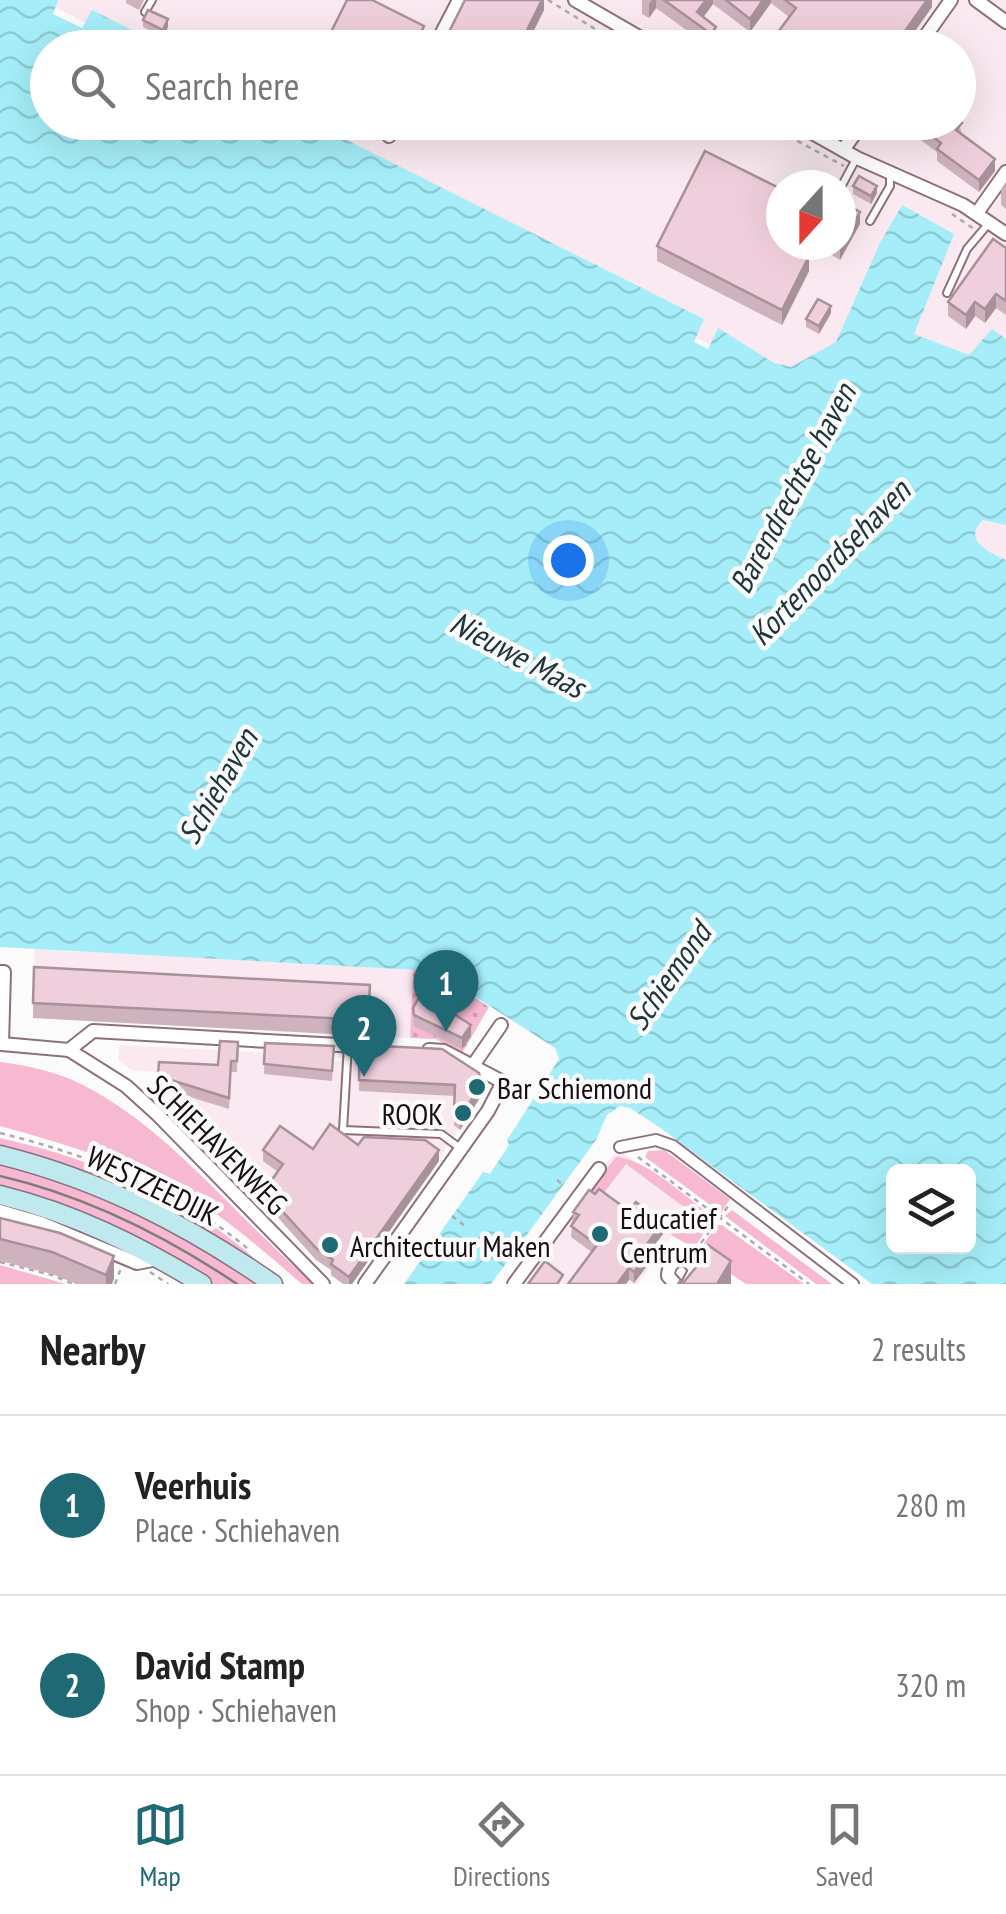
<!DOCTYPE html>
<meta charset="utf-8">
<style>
:root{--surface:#fff;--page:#f2f2f2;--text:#222;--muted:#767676;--line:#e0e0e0;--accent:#1e6973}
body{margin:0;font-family:"PT Sans Narrow",sans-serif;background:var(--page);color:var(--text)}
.controls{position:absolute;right:30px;bottom:30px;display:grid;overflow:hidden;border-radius:15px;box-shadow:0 10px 40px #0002}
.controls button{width:90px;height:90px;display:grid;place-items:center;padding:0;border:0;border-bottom:2px solid var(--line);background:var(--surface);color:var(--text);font:50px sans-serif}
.compass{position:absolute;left:766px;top:170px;width:90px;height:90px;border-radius:50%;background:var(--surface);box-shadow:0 10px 40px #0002;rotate:201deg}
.you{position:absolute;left:568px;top:560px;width:35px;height:35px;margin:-25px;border:8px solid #fff;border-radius:50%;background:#1a73e8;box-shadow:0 0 0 15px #1a73e833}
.badge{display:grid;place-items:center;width:65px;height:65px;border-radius:50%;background:var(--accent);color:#fff;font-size:32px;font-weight:700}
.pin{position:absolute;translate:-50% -82px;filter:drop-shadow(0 2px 5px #0008)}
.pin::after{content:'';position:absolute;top:52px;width:35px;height:30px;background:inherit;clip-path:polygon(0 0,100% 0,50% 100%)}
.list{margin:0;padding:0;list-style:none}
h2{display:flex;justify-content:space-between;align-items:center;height:130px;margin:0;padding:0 40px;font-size:42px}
h2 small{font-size:32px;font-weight:400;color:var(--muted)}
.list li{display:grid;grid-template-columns:65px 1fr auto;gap:30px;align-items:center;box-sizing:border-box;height:180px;padding:0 40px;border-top:2px solid var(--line)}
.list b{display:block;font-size:38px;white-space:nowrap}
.list p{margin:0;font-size:32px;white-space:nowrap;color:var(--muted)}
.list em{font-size:32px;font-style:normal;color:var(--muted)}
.icon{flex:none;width:55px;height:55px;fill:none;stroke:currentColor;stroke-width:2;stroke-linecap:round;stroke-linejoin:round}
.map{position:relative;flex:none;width:1006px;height:1284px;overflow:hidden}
.search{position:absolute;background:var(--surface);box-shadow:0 10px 40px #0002;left:30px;right:30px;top:30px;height:110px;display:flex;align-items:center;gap:25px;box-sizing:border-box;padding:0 35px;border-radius:55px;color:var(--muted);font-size:38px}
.sheet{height:490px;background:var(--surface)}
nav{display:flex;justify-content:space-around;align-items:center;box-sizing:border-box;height:140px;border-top:2px solid var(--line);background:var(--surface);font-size:28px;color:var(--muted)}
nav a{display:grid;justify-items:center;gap:5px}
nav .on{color:var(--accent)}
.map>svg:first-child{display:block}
.built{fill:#fae9f0;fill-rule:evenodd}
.grass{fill:#f7b8d2}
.park{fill:url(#park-dots)}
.water{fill:url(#water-waves);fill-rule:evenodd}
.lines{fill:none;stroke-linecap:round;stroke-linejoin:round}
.service-casing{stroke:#8e707c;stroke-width:10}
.pedestrian-casing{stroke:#8e707c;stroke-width:14}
.minor-casing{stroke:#8e707c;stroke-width:16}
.secondary-casing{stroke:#8e707c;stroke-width:21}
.path{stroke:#adaaab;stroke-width:2.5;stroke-dasharray:5 5;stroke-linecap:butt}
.service{stroke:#fff;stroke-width:6}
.pedestrian{stroke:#fff;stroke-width:10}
.minor{stroke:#fff;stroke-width:12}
.secondary{stroke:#bde9ef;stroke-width:18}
.tram{stroke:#827c7f;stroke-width:2.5}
.wall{fill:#ceb2bd}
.shaded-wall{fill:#a8919a}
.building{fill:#f0cfdc;stroke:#a8919a;stroke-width:2.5}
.poi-dot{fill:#1e6973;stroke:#fbfbfb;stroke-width:4}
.labels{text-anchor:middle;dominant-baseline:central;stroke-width:9;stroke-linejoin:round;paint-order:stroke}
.poi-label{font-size:30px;fill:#180d12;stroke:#fbfbfb;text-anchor:start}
.street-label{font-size:30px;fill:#180d12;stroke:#fbfbfb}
.water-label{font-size:32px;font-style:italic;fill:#1d3538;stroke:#fbfbfb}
</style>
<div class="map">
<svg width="1006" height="1284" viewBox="0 0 1006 1284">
<defs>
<pattern id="park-dots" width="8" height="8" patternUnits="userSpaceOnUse" patternTransform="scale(2.5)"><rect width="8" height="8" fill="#f7b8d2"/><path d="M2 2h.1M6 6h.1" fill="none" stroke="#d39db3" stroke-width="1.8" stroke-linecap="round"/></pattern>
<pattern id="water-waves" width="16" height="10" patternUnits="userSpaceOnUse" patternTransform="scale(2.5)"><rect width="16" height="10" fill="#a5eef9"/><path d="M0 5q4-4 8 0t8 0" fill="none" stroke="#8dcbd4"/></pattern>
</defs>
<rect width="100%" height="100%" fill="#fbfbfb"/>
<g class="built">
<path d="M41 0H1006V575L784 383 278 123 958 122V48L133 47ZM781 185H841V245H781Z"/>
<polygon points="35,949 413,969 410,1038 33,1018"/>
<polygon points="120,1045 334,1056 334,1061 360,1062 481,1091 482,1096 352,1284 316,1260 186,1115 191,1096 158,1087 158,1072 131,1070 118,1060"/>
<polygon points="623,1153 694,1204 638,1284 525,1284 607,1162 615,1154"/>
</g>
<g class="grass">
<path d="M0 1062C29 1066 55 1071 81 1084 170 1128 237 1220 315 1284H302C275 1261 248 1237 219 1216 154 1171 76 1147 0 1126Z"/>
<path d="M0 1138C76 1155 155 1184 219 1230 242 1247 263 1266 285 1284H278L224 1246 0 1150Z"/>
<polygon points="664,1150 730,1199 721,1213 645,1157 648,1151"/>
<path d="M616 1157C644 1157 691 1201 714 1218L694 1248 671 1235 688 1210 626 1164 597 1202 586 1193Z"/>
<polygon points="0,1160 126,1202 264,1284 209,1284 0,1192"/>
<polygon points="732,1210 832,1284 816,1284 725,1216"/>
<polygon points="717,1225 722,1225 804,1284 746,1284 698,1252"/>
<polygon points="0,1265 66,1284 0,1284"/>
</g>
<polygon class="park" points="413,969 435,971 489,1007 461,1055 436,1039 410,1038"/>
<path class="water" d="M0 0H58L53 14 82 28 92 10 166 47 48 48V122L313 123 704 319 694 342 708 349 718 328 774 363 791 367 836 342 880 243 902 205 954 234 914 334 969 355 992 329 1006 339V525L983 520C962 540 988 552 1006 560V1284H872L659 1127 630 1108 620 1106 607 1115 596 1140 491 1284H404L483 1172 490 1174 509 1145 507 1140 559 1059 555 1048 435 971 0 947ZM894 1172H968V1246H894Z"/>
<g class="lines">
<defs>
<g id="service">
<polyline points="145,12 152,0"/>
<polyline points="841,187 856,159"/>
<polyline points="870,221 890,186 890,175"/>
<polyline points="808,248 810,245"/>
<polyline points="947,293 967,249 989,223"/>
<polyline points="348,1045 343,1130 441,1134 460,1148"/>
</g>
<polyline id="pedestrian" points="620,1147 656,1140 673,1146 853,1284"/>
<g id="minor">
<polyline points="575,0 658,48"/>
<polyline points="976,0 1006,22"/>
<polyline points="434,48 459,0"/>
<polyline points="917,48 951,0"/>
<polyline points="793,122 857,158 963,205 1006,234"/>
<polyline points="389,136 396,122"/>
<polyline points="843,150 863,122"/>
<polyline points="977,213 1006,172"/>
<polyline points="0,972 4,972 2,1044 69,1050 93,1031 374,1047"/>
<polyline points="69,1050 126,1086 157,1114 323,1284"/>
<polyline points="474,1064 501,1025"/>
<polyline points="0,1211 41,1223 137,1263 157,1259"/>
<polyline points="365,1284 488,1111 503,1082 444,1051 429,1050"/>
<polyline points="514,1284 599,1169"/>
<path d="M675 1284 668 1276C668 1257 689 1253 695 1271L688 1284"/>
</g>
<g id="secondary">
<path d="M0 1155C101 1180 188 1225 273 1284"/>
<path d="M0 1195C73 1213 138 1245 202 1284"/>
</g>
</defs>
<use href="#service" class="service-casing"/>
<use href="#pedestrian" class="pedestrian-casing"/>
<use href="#minor" class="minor-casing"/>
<use href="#secondary" class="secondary-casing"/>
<g class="path">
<polyline points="548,0 626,48"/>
<polyline points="762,122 844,166"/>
<polyline points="952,214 974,229"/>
<path d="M0 1133C89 1155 176 1189 247 1248"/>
<polyline points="638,1157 809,1284"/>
<polyline points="557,1180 563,1185"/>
<polyline points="452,1216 468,1228"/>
<polyline points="695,1251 729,1205"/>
<polyline points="0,1262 52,1275 73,1284"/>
<polyline points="150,1272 168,1284"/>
<polyline points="115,1284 121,1268"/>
</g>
<use href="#service" class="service"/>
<use href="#pedestrian" class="pedestrian"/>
<use href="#minor" class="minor"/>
<use href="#secondary" class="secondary"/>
<path class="tram" d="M0 1176C86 1196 164 1235 237 1284"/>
</g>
<g class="wall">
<polygon points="126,0 144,0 139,10 126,3"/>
<polygon points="544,0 544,10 525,48 446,48 446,38"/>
<polygon points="642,0 932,0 932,7 903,48 769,48 769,44 789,17 771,3 750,32 713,4 703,17 716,40 711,48 656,8 649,18 642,14"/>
<polygon points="143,20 168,27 163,37 143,27"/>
<polygon points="359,122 381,122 377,132"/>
<polygon points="910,122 958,122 962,134 995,171 979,192 937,161 937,152 910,132"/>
<polygon points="1006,184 1006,209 1001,205 1001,190"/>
<polygon points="853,186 877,193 871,204 853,194"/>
<polygon points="860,224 840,260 822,249 822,245 841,245"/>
<polygon points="793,245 792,248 809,271 782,325 657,261 657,246"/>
<polygon points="1006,248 1006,315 996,308 985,323 975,316 966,329 948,316 948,302"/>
<polygon points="831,313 819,334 806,327 806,319"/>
<polygon points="34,967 370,1000 368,1036 33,1018"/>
<polygon points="413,1008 471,1036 462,1049 414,1026"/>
<polygon points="238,1042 237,1072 231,1072 229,1109 158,1087 159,1062 218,1065"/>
<polygon points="265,1043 334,1046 332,1081 264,1074"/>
<polygon points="360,1045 482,1094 460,1130 454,1125 455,1096 359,1091"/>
<polygon points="358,1145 439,1161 352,1284 343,1284 331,1275 331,1270 316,1260 264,1202 264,1191 278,1172 263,1161 263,1150 313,1149"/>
<polygon points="595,1194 629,1211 663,1234 650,1251 650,1262 634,1283 571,1237 573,1212"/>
<polygon points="0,1218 114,1278 112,1284 76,1284 52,1274 0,1261"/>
</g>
<g class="shaded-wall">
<polygon points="542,0 544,0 544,10 525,48 518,48"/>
<polygon points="652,0 656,0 656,8 649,18 649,4"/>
<polygon points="706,0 713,0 713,4 697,26 697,12"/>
<polygon points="763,0 771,0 771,3 750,32 750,19"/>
<polygon points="927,0 932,0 932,7 903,48 893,48"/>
<polygon points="168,19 168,27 163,37 163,30"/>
<polygon points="424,26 424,38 419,48 414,48"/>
<polygon points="716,27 716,40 711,48 711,34"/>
<polygon points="995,159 995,171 979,192 979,180"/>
<polygon points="877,186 877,193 871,204 871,196"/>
<polygon points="860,212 860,224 840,260 840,248"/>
<polygon points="809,256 809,271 782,325 782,310"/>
<polygon points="996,294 996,308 985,323 985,309"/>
<polygon points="975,302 975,316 966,329 966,315"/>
<polygon points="831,306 831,313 819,334 819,326"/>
<polygon points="471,1025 471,1036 462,1049 462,1038"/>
<polygon points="482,1083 482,1094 460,1130 460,1118"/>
<polygon points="439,1150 439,1161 352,1284 349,1284 349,1277"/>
<polygon points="663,1222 663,1234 650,1251 650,1262 634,1283 634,1272 645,1247"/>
<polygon points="114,1256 114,1278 112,1284 106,1284 106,1275"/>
<polygon points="731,1261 731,1284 717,1284"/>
<polygon points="629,1268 629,1280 626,1284 617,1284"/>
</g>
<g class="building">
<polygon points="347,0 372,0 424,26 414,48 323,48"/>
<polygon points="465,0 542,0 518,48 465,48 446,38"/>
<polygon points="664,0 706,0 697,12 716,27 711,34"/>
<polygon points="726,0 763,0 750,19"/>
<polygon points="785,0 927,0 893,48 774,48 769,44 796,8"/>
<polygon points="148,10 168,19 163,30 143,20"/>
<polygon points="958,121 962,123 956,130 995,159 979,180 937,149 941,143 913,122 958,122"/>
<polygon points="705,151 781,189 781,245 787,245 809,256 782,310 657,246"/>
<polygon points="859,176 877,186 871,196 853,186"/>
<polygon points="842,202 860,212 840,248 834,245 841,245"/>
<polygon points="993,239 1006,248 1006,301 996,294 985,309 975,302 966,315 948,302"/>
<polygon points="818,299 831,306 819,326 806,319"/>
<polygon points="34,967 370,985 368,1020 33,1003"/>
<polygon points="428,997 471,1025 462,1038 414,1015 413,1008 418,999"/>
<polygon points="220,1041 238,1042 237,1061 231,1061 229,1098 158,1076 159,1062 218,1065"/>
<polygon points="265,1043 334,1046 332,1071 264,1064"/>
<polygon points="360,1045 442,1049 479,1073 482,1083 460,1118 454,1113 455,1085 359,1080"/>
<polygon points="330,1124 358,1145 364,1137 425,1140 439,1150 349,1277 331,1264 333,1260 316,1248 264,1191 283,1164 263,1150 280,1126 313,1149"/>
<polygon points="599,1189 629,1211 636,1202 663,1222 645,1247 650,1250 634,1272 629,1268 617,1284 568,1284 597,1245 571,1226 579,1215 573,1212 589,1190 595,1194"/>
<polygon points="0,1218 60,1233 114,1256 106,1275 52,1252 0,1239"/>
<polygon points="708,1245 731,1261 717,1284 678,1284 680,1281 683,1283 697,1266"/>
<polygon points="545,1261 563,1275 557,1284 528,1284"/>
</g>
<g class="poi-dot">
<circle cx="477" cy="1087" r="10"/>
<circle cx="463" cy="1113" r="10"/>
<circle cx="600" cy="1234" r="10"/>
<circle cx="330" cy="1245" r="10"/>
</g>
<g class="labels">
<g class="poi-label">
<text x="497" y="1087">Bar Schiemond</text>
<text x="443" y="1113" text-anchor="end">ROOK</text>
<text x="620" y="1217">Educatief<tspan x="620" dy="34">Centrum</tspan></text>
<text x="350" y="1245">Architectuur Maken</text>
</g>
<g class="street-label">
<text transform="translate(218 1144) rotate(45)">SCHIEHAVENWEG</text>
<text transform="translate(153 1185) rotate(26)">WESTZEEDIJK</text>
</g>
<g class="water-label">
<text transform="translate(792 488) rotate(-62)">Barendrechtse haven</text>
<text transform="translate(829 562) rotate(-46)">Kortenoordsehaven</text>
<text transform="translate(518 654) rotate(28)">Nieuwe Maas</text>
<text transform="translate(217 786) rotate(-60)">Schiehaven</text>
<text transform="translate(668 976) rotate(-55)">Schiemond</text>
</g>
</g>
</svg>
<div class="controls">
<button><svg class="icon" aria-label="layers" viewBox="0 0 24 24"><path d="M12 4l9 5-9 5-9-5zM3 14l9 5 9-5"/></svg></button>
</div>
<svg class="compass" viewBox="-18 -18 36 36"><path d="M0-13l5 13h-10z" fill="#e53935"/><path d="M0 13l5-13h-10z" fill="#767676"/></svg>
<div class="you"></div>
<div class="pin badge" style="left:446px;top:1032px">1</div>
<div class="pin badge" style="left:364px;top:1077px">2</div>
<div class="search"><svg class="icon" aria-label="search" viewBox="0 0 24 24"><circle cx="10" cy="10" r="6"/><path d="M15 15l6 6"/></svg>Search here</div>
</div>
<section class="sheet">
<h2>Nearby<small>2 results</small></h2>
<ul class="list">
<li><span class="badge">1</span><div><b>Veerhuis</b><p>Place · Schiehaven</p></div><em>280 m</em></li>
<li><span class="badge">2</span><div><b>David Stamp</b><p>Shop · Schiehaven</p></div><em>320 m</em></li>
</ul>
</section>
<nav>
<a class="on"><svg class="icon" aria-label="map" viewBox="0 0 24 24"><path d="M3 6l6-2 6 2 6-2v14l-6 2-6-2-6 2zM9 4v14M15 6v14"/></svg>Map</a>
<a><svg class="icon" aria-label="directions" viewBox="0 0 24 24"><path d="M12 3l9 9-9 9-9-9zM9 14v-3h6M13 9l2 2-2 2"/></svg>Directions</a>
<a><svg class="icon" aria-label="saved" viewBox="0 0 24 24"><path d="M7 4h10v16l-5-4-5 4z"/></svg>Saved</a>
</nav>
